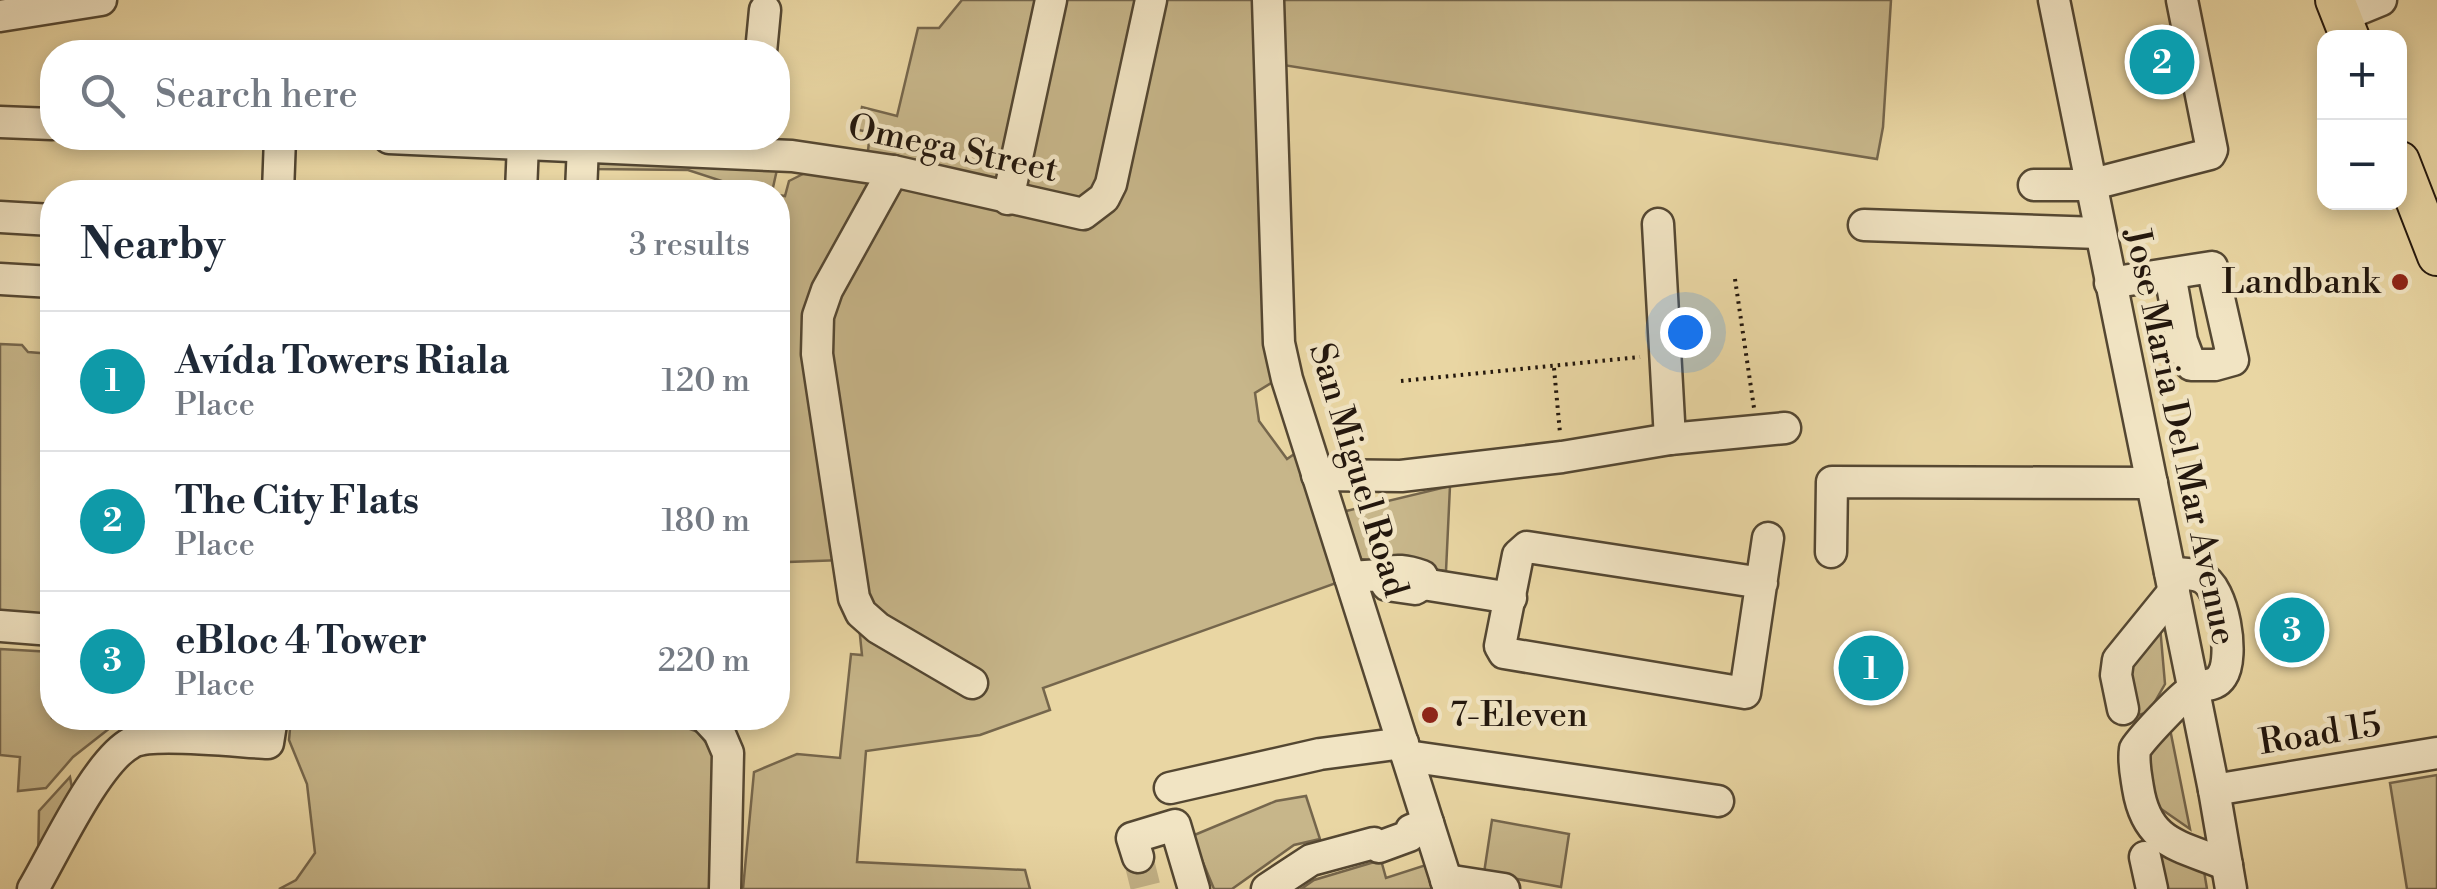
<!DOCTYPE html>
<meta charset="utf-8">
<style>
:root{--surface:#fff;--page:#f2f2f3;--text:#1f2937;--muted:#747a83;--line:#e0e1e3;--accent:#db2777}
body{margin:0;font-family:"Libre Bodoni",serif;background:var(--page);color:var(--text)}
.controls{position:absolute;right:30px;top:30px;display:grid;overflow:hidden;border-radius:20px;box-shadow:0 5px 15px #0003}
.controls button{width:90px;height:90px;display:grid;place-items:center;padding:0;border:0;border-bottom:2px solid var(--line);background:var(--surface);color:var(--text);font:50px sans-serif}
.you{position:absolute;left:1685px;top:332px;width:35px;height:35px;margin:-25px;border:8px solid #fff;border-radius:50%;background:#1a73e8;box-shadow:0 0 0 15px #1a73e833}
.badge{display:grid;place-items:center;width:65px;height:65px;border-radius:50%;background:var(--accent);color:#fff;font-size:32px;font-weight:700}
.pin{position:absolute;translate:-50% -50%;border:5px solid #fff;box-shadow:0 2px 10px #0006}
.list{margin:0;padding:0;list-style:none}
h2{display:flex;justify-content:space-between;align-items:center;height:130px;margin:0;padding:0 40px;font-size:42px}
h2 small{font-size:32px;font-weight:400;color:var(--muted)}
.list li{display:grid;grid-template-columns:65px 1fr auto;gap:30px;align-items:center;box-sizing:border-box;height:140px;padding:0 40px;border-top:2px solid var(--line)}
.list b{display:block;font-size:38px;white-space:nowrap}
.list p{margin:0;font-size:32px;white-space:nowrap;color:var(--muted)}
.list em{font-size:32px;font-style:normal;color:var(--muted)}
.icon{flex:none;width:55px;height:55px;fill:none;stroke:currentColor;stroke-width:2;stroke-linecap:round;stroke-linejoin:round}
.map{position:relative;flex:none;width:2437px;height:889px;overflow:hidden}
.search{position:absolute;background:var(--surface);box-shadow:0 5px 15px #0003;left:40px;top:40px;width:750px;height:110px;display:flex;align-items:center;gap:25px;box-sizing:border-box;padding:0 35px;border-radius:40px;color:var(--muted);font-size:38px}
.panel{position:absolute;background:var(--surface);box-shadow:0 5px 15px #0003;left:40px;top:180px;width:750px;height:550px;border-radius:40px}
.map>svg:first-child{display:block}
.green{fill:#c7b68a;stroke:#75664c;stroke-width:2.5}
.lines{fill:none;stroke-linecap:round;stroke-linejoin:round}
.minor-tunnel{stroke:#c1b085;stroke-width:30;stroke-dasharray:30 15;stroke-linecap:butt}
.minor-casing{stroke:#544732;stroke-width:35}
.major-casing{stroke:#23170d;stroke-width:42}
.path{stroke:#23170d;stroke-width:4;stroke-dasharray:2.5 5;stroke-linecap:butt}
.minor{stroke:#f1e4c3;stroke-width:30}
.major{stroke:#e9d6a3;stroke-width:38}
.poi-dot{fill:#8f2418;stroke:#f1e4c3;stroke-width:4}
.labels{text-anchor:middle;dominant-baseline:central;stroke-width:9;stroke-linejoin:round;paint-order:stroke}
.street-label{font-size:35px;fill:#23170d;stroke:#f1e4c3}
.poi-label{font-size:35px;fill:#23170d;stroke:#f1e4c3;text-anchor:end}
</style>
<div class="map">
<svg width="2437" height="889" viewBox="0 0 2437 889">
<rect width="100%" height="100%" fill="#e9d6a3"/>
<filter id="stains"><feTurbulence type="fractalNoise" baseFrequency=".002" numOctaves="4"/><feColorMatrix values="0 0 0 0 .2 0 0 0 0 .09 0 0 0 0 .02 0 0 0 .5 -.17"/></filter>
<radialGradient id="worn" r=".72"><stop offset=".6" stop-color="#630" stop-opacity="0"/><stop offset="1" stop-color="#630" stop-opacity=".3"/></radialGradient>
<g class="green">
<polygon points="962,0 1262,0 1276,380 1255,393 1259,421 1287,459 1303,448 1339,582 1043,688 1050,710 980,735 866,751 857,862 1025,870 1030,889 743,889 754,772 797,754 840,758 851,654 862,655 858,616 843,560 788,562 778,605 778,195 785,196 789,181 817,167 851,173 868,151 870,132 858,130 862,107 897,116 918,28 939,28"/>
<polygon points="1279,0 1891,0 1883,127 1877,159 1283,65"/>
<polygon points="591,152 778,165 772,192 723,192 725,182 688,170 592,169"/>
<polygon points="0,344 22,345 28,352 52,354 52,621 0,614"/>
<polygon points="1450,486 1446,571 1361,559 1342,512"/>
<polygon points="2160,626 2165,684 2149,712 2135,716 2129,662"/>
<polygon points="0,649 52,652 52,718 260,718 246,730 115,724 73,757 46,788 18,791 20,757 0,755"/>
<polygon points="291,718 661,718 698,732 722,764 715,889 279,889 296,880 315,853 307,784 289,740"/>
<polygon points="2169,724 2190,829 2154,804 2144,759"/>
<polygon points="2437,775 2437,889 2407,889 2390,783"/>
<polygon points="70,777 72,788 38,862 39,811"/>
<polygon points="1306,796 1320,839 1294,845 1232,889 1214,889 1192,836 1276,801"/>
<polygon points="1492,820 1569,834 1561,887 1484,873"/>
<polygon points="2147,832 2202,859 2207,889 2156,889"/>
<polygon points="1381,860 1386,878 1429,864 1437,889 1301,889 1314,880"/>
</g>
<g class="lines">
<polyline class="minor-tunnel" points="1138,857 1146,889"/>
<defs>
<g id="minor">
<polyline points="1268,0 1279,343 1287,379 1449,889"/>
<polyline points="2054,0 2214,790 2231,889"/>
<polyline points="0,16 101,0"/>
<polyline points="2342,16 2381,0"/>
<polyline points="761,52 765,10"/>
<polyline points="0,122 52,124"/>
<polyline points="389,138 792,156 893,171 1083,214 1104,198 1111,184 1151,0"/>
<polyline points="893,171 827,290 818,316 817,354 854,598 861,613 878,628 972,683"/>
<polyline points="2034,185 2089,185 2210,154 2212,150 2182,0"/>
<polyline points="278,192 280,138"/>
<polyline points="521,192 523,143"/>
<polyline points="581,192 583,145"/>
<polyline points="1008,199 1051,0"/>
<polyline points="0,217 52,220"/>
<polyline points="1658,224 1670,439"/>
<polyline points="1864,225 2099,233"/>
<polyline points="0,279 52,282"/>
<polyline points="2110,283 2212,267 2233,360 2215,365 2191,365 2182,341 2170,274"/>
<polyline points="1317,475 1401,476 1562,457 1670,439 1785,428"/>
<polyline points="1831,552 1832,482 2152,483"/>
<path d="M2170 572C2179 574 2193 573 2201 577 2224 587 2235 657 2222 676 2215 687 2205 684 2195 688 2183 694 2143 737 2135 749 2133 763 2136 775 2138 788 2147 845 2180 845 2227 865"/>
<path d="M1350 577 1381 575 1387 585 1415 589 1423 584 1422 576C1408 571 1394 568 1381 575"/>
<polyline points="1762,583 1527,547 1518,555 1500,646 1504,653 1745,693 1768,538"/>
<polyline points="1423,584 1511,598"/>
<polyline points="0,626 52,630"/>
<polyline points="2123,709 2116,675 2118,660 2174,591"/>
<polyline points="706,718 719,732 728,753 725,889"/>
<polyline points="1407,756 1718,801"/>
<polyline points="1170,788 1320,754 1403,743"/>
<polyline points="2214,790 2437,753"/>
<polyline points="1138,857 1132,838 1175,825 1194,889"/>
<polyline points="2145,857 2152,889"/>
<polyline points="1446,880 1504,889"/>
<path d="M33 889C55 852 96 762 131 743 151 731 241 742 268 743L272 718"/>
<polyline points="1267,889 1311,860 1374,843 1379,847 1409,836 1411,830 1428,823"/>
</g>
<g id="major">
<polyline points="2335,0 2350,38"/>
<polyline points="2400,161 2437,256"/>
</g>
</defs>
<use href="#minor" class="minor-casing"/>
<use href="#major" class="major-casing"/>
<g class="path">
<polyline points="1735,279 1754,408"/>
<polyline points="1554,368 1560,433"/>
<polyline points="1401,381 1640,357"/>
</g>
<use href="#minor" class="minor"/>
<use href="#major" class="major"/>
</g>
<g class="poi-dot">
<circle cx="2400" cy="282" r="10"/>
<circle cx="1430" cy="715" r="10"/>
</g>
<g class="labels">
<g class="street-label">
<text transform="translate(953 149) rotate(12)">Omega Street</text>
<text transform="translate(2180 437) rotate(78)">Jose Maria Del Mar Avenue</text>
<text transform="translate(1358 470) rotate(73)">San Miguel Road</text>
<text transform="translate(2320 734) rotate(-9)">Road 15</text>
</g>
<g class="poi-label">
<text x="2380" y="282">Landbank</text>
<text x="1450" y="715" text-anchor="start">7-Eleven</text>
</g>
</g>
<rect width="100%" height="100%" filter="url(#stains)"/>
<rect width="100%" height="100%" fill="url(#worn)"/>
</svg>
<div class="controls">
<button>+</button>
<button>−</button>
</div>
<div class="you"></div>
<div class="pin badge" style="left:1871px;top:668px;background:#0f9aa8">1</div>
<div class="pin badge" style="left:2162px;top:62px;background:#0f9aa8">2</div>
<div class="pin badge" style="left:2292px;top:630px;background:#0f9aa8">3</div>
<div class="search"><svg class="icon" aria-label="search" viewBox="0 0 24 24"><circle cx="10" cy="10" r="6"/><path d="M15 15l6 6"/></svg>Search here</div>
<section class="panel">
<h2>Nearby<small>3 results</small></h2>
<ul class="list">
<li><span class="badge" style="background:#0f9aa8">1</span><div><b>Avída Towers Riala</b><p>Place</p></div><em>120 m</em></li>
<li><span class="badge" style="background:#0f9aa8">2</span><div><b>The City Flats</b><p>Place</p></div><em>180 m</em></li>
<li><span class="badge" style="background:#0f9aa8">3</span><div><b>eBloc 4 Tower</b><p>Place</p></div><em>220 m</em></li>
</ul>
</section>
</div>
